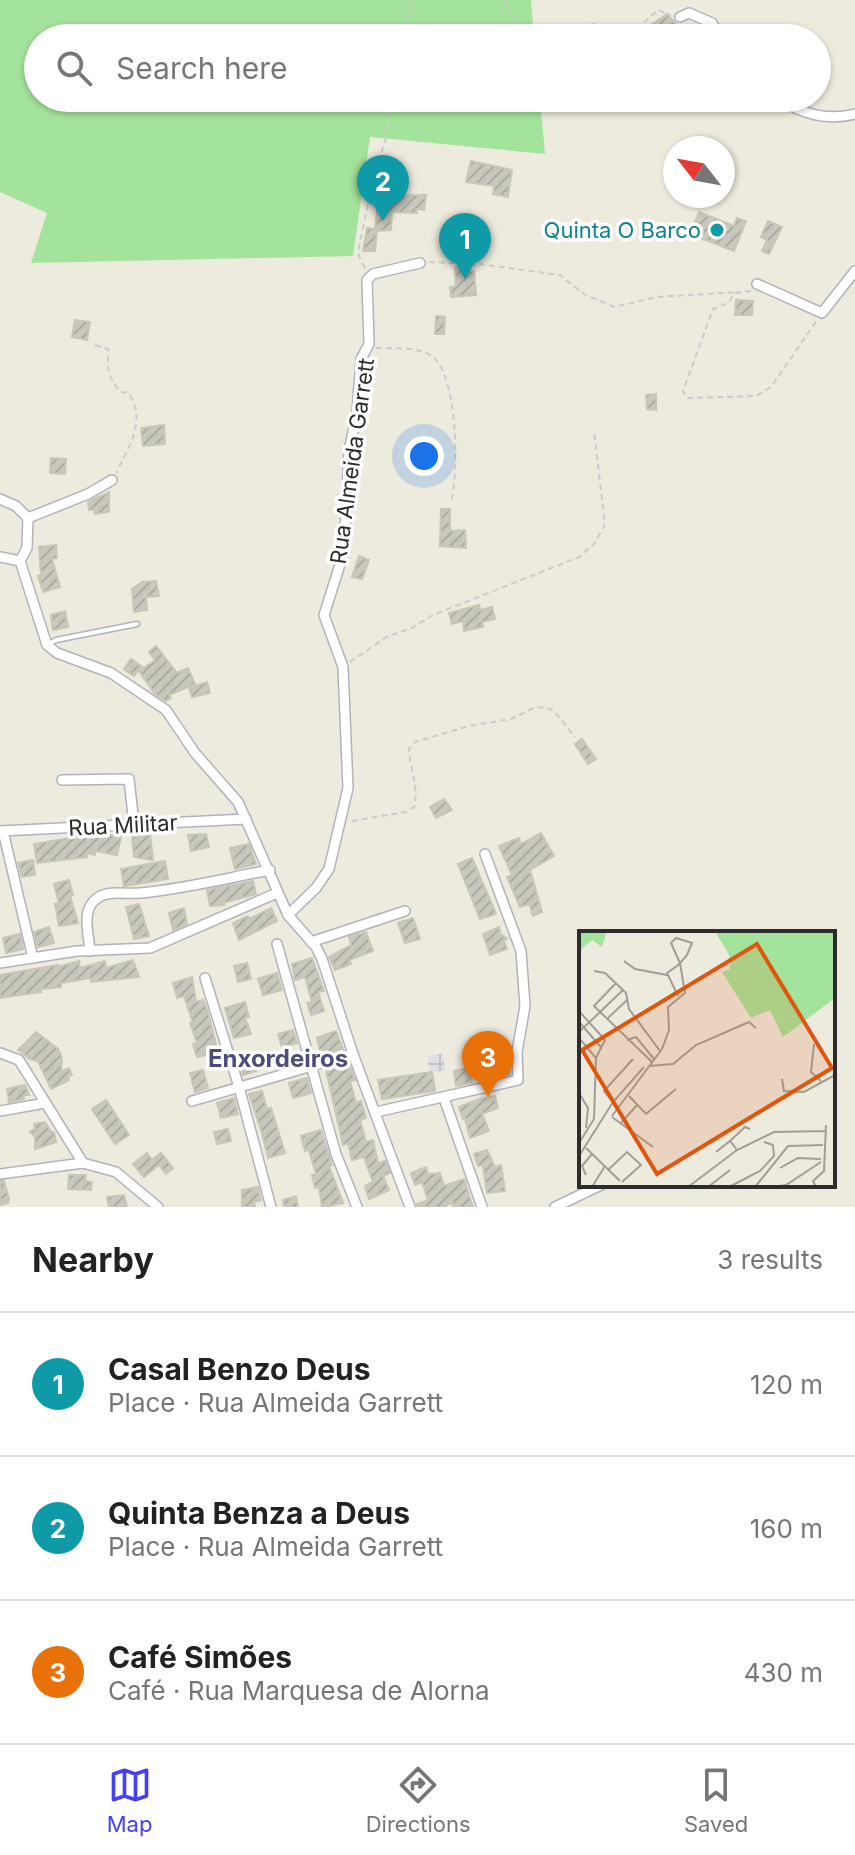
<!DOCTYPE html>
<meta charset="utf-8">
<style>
:root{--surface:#fff;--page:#f2f2f2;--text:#222;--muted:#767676;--line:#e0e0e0;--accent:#4540f8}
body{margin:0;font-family:Inter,sans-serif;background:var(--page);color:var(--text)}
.compass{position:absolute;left:663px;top:136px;width:72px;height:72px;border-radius:50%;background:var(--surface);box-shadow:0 2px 6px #0004;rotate:301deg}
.you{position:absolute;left:424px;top:456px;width:28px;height:28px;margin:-20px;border:6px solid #fff;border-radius:50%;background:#1a73e8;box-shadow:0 0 0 12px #1a73e833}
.badge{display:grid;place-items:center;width:52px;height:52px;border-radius:50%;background:var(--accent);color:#fff;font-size:26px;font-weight:700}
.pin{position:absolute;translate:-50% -66px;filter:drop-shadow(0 2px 4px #0008)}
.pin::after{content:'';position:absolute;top:42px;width:28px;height:24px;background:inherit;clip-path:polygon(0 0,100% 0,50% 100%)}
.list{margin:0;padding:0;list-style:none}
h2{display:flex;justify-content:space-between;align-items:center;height:104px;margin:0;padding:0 32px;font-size:34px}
h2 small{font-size:26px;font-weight:400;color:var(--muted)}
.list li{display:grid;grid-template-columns:52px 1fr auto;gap:24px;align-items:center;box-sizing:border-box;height:144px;padding:0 32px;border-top:2px solid var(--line)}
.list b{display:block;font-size:30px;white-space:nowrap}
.list p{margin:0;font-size:26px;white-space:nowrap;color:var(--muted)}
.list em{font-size:26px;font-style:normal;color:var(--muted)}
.icon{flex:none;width:44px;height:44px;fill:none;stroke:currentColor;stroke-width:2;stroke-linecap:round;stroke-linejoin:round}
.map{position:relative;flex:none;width:855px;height:1207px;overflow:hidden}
.search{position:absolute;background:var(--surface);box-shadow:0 2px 6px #0004;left:24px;right:24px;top:24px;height:88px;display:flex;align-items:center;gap:20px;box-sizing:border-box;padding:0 28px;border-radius:44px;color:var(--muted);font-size:30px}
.sheet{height:536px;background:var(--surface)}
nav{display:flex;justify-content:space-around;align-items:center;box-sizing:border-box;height:112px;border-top:2px solid var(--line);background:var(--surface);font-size:22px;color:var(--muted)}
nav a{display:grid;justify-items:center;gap:4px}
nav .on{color:var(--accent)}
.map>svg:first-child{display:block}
.industrial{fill:url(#industrial-grid)}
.grass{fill:#a4e39b}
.building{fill:url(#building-hatch);stroke:#c9c6b8;stroke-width:2}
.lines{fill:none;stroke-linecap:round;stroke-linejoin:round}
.lane-casing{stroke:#b2b2bf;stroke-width:7}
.street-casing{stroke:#b2b2bf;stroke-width:12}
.path{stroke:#ccc;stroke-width:2;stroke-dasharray:6 4;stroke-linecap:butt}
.lane{stroke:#fff;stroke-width:4}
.street{stroke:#fff;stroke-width:9}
.culture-dot{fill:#0f9aa8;stroke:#fff;stroke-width:3}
.labels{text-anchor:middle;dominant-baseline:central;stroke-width:7;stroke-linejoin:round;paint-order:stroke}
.culture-label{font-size:22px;fill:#0d838f;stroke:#fff;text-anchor:end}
.street-label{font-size:22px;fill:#2c2c2c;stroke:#fff}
.neighbourhood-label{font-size:24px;font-weight:bold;fill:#4e4c7c;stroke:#fff}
.inset-road{fill:none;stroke:#a09e97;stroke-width:2}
.view{fill:#df570e;fill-opacity:0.15;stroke:#df570e;stroke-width:4}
.inset-edge{fill:none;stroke:#2c2c2c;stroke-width:4}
</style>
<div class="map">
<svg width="855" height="1207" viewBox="0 0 855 1207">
<defs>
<pattern id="industrial-grid" width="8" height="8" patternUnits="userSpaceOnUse" patternTransform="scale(2)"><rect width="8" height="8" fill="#e2dee6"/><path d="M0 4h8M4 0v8" fill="none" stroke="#c2bfc5"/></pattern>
<pattern id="building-hatch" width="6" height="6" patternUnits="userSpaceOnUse" patternTransform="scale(2)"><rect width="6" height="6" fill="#c9c8bc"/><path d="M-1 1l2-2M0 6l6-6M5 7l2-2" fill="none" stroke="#adaca2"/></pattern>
</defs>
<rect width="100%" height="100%" fill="#edeade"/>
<polygon class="industrial" points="443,1053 445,1071 430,1072 427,1056"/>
<polygon class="grass" points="0,0 531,0 534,38 38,38 38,98 540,98 545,154 370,137 353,256 31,263 47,213 0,192"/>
<g class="building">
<polygon points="667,14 677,25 664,38 644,38 639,33"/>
<polygon points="471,161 512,170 508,197 493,194 494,186 466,182"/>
<polygon points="426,195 424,210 416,209 417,213 392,212 391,230 377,231 375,251 363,251 367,228 375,229 378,202 391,196"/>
<polygon points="699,212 734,226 737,218 746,221 734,251 690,234"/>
<polygon points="768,221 782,227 769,254 762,251 767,240 761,237"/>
<polygon points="464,267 464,271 474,271 476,295 451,297 450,287 456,286 455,268"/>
<polygon points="736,300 753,301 752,315 735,315"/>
<polygon points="436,316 445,317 444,334 435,334"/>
<polygon points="75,320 90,322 87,340 72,337"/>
<polygon points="656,394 656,410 647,409 646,395"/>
<polygon points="164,425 165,444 143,446 141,428"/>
<polygon points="51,458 66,459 65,474 50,473"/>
<polygon points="109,492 109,512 95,514 94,510 89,510 88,502"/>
<polygon points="441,509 450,509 450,531 465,530 466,548 440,546"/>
<polygon points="56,545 57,558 52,559 60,587 43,592 38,576 41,575 39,547"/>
<polygon points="359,556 369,560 362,579 352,577"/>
<polygon points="156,581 159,596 146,597 147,610 134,612 132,589 142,582"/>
<polygon points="479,605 480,610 492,607 495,619 482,622 483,627 464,631 463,621 452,624 449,613"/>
<polygon points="65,611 68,627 53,630 51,615"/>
<polygon points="156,646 177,673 188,668 195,684 169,695 171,698 166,701 155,694 138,670 134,676 124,669 131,659 144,668 155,660 149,652"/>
<polygon points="207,682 210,693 192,697 189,688"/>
<polygon points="582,739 596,759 588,764 575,744"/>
<polygon points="444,799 452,810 436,818 430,807"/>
<polygon points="541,833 554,856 530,870 542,912 533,916 529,904 520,907 507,877 512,875 499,846 519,838 521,844"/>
<polygon points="106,834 121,837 117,855 95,851 95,855 87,853 87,857 37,863 34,844 75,837 106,836"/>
<polygon points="150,834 153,860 134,857 132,837"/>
<polygon points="206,834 209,847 191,851 188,835"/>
<polygon points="249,844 256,864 235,869 230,848"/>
<polygon points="472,858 496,914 480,919 458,864"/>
<polygon points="33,860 35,875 22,877 18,863"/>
<polygon points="165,861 168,879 124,886 121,869"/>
<polygon points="69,880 73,895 70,896 78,923 59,926 55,904 59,903 54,884"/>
<polygon points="253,881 256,894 223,903 224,905 210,906 207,890"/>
<polygon points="139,904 149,936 134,939 126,907"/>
<polygon points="184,908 187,924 173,930 169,913"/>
<polygon points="271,908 277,921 239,940 233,923 248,916 249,919"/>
<polygon points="413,918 420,939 405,943 398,923"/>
<polygon points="49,927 54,943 38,947 34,932"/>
<polygon points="499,927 501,935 507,938 504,941 507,949 490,955 483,934"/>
<polygon points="366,932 373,951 349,960 351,964 335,970 329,957 351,945 349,937"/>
<polygon points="20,934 23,949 6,953 3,938"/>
<polygon points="312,958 324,991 318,992 324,1011 311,1015 307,1003 312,1002 305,977 295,980 292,964"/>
<polygon points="133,960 139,977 91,982 91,978 61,983 61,987 40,989 41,992 0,998 0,975 58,965 58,967 79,961 80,968 105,961 106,968"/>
<polygon points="247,963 251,979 238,982 234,966"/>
<polygon points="277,973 282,990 263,995 258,979"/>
<polygon points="192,977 196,1002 203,1000 207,1009 218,1052 197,1057 193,1044 197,1043 190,1023 193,1023 184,996 177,998 173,983"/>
<polygon points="245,1002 249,1017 245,1018 251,1034 234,1038 225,1008"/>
<polygon points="293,1030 297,1043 282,1047 278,1034"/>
<polygon points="336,1031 343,1049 321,1056 317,1038"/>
<polygon points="36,1032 58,1049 62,1058 61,1072 69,1068 72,1075 67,1077 69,1080 51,1089 38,1061 30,1059 18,1050"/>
<polygon points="259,1056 262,1069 243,1075 239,1062"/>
<polygon points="510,1057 510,1074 494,1078 492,1064 498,1063 498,1059"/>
<polygon points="349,1064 355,1080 350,1081 356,1103 361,1101 366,1118 360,1120 366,1142 373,1140 378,1163 385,1161 390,1173 383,1176 389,1190 369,1199 365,1186 373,1182 364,1157 352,1160 348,1143 343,1145 326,1070"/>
<polygon points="469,1068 472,1083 456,1086 454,1071"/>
<polygon points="203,1070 208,1088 195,1092 190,1073"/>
<polygon points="432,1072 435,1091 382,1099 378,1080"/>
<polygon points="307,1078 311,1093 293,1098 289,1083"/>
<polygon points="25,1085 29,1095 24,1095 24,1099 9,1102 7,1089"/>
<polygon points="262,1091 267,1109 271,1108 285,1153 268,1158 262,1133 249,1094"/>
<polygon points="495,1096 498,1108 482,1114 489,1131 470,1138 465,1118 463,1119 459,1107 479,1099"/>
<polygon points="234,1098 238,1114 221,1118 217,1103"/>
<polygon points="106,1100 129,1135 115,1144 92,1109"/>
<polygon points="45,1122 51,1132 54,1132 56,1142 35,1149 35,1137 30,1132 35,1129 34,1124"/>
<polygon points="228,1129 231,1141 217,1144 214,1132"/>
<polygon points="321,1130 332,1165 329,1166 343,1203 325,1207 322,1207 319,1187 315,1188 312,1175 316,1174 309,1150 305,1151 301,1136"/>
<polygon points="487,1150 495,1167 501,1165 505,1191 487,1193 483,1165 478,1166 474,1154"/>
<polygon points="147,1153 152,1160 161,1153 173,1168 166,1174 159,1165 144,1177 133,1164"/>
<polygon points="426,1167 428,1174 440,1173 444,1186 464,1179 473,1207 453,1207 452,1203 443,1207 417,1207 417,1204 428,1200 422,1182 415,1185 411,1173"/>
<polygon points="69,1175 86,1175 85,1181 92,1182 91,1190 68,1189"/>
<polygon points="0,1181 4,1181 9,1199 8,1203 0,1205"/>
<polygon points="258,1187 261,1200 254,1202 255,1207 242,1207 242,1190"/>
<polygon points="124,1195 127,1207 109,1207 107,1197"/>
<polygon points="296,1196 298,1207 284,1207 283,1200"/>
</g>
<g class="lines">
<defs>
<polyline id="lane" points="49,644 56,640 137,624"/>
<g id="street">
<polyline points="680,17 689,13 712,23 721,38"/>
<path d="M777 98C802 114 826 121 855 114"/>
<polyline points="757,284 822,313 855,271"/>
<polyline points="0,499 16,506 28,518 27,548 20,561"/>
<polyline points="28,518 88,494 112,480"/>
<polyline points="0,557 20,561"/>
<polyline points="20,561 47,645 57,653 111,673 166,710 195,753 238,802 288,915 316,947 322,959 353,1054 410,1207"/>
<polyline points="62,780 129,779 134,824"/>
<polyline points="0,831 246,819"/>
<polyline points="3,831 33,958"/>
<polyline points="288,915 316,888 329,869 348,788 343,667 324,615 344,552 349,451 357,413 361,359 369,344 367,280 373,274 420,263"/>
<polyline points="311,942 405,911"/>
<polyline points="277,944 336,1154 357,1207"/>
<path d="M90 951C89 936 82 914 93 902 105 888 124 895 140 893 184 889 227 878 270 870"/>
<polyline points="0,963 77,951 150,948 277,893"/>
<polyline points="205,978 239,1087 271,1207"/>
<polyline points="0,1053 19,1060 83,1163"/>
<polyline points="444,1098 482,1207"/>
<polyline points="192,1101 353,1054"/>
<polyline points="0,1111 45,1103"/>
<polyline points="376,1112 518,1080 517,1052 525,1006 521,951 485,854"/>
<polyline points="0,1174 83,1163 116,1172 158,1207"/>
<polyline points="555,1207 601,1185"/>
</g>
</defs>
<use href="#lane" class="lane-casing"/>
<use href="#street" class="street-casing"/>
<g class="path">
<polyline points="504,0 521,31 537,38"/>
<polyline points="405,38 413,0"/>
<polyline points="554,38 593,24 628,37 658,10 671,15"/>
<polyline points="429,262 479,264 560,275 584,294 614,307 657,297 739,292"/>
<polyline points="365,268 359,256 359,247 373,179 386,138 391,98"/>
<polyline points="751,291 735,293 728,303 713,309 683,391 687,398 756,396 771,387 817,320"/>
<path d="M95 345 108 349C107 367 108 381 122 392L128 393C148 420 128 448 116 473"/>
<path d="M376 348C394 349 417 346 432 356 458 375 459 472 451 502"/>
<polyline points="350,662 388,636 412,628 433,615 579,557 594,544 604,526 604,516 594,431"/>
<path d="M352 821 406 812 414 807C419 785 410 771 409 749L415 742 469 726 511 719 534 708 546 707 554 711 575 737"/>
</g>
<use href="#lane" class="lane"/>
<use href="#street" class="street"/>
</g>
<circle class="culture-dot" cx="717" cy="230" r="8"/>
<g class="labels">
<g class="culture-label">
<text x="701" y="230">Quinta O Barco</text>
</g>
<g class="street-label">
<text transform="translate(352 461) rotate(-82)">Rua Almeida Garrett</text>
<text transform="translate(123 825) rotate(-3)">Rua Militar</text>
</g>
<g class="neighbourhood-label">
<text x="278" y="1058">Enxordeiros</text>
</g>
</g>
<g transform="translate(579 931)">
<rect width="256" height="256" fill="#edeade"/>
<path d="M136 0H256V67L204 106 191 79 172 87 143 41 151 38 150 24Z" fill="#a4e39b"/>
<path d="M0 0H28L23 16 13 9 0 20Z" fill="#a4e39b"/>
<path class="inset-road" d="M45 30 56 38 88 44M15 40 26 42 47 62 50 78 81 120M37 52 15 75 73 131M0 80 26 109 17 127 15 188 0 212M28 88 48 69M0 91 22 116M0 101 44 59M0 107 17 127M48 109 57 106 75 128M235 113 232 141 242 150M70 135 94 133 117 114 170 91 177 97M203 148 205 160 225 161 256 144M0 162 9 177 7 197M50 165 67 183 97 158M34 171 25 160 54 128M33 185 83 118 90 99 89 76 106 62 101 32 92 12 97 7 113 12 108 24 103 30 98 35 88 42 99 65M33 186 74 216M41 193 58 174M151 210 166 196 171 198M7 217 41 250M137 221 151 210 158 219M0 225 34 171 65 136M201 237 219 227 242 228M29 239 48 221 62 234 43 251M7 244 3 235 13 223M13 256 26 235M109 256 158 219 195 201 246 200M129 256 151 239M150 256 181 240 195 225 194 214 185 211M176 256 209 215 244 214M194 256 207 254 242 231M237 256 234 250 245 240 247 194"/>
<path class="view" d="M178 13 253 137 78 243 3 119Z"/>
<rect width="256" height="256" class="inset-edge"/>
</g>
</svg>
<svg class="compass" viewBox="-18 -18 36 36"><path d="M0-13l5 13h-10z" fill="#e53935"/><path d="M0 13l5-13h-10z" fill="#767676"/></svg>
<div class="you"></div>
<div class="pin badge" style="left:465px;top:279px;background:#0f9aa8">1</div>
<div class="pin badge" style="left:383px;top:221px;background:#0f9aa8">2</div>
<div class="pin badge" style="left:488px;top:1097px;background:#e8710a">3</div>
<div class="search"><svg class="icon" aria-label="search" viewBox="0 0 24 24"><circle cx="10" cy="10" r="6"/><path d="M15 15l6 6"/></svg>Search here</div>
</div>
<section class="sheet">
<h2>Nearby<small>3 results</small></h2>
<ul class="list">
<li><span class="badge" style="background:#0f9aa8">1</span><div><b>Casal Benzo Deus</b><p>Place · Rua Almeida Garrett</p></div><em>120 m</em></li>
<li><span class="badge" style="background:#0f9aa8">2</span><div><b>Quinta Benza a Deus</b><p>Place · Rua Almeida Garrett</p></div><em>160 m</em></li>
<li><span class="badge" style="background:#e8710a">3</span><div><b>Café Simões</b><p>Café · Rua Marquesa de Alorna</p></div><em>430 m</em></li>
</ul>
</section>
<nav>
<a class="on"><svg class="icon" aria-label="map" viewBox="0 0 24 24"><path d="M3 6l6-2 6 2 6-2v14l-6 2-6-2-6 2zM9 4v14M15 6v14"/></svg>Map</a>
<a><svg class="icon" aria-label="directions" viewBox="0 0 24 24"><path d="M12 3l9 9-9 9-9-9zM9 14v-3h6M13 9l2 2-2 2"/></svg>Directions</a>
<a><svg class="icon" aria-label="saved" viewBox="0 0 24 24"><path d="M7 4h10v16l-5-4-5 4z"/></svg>Saved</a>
</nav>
